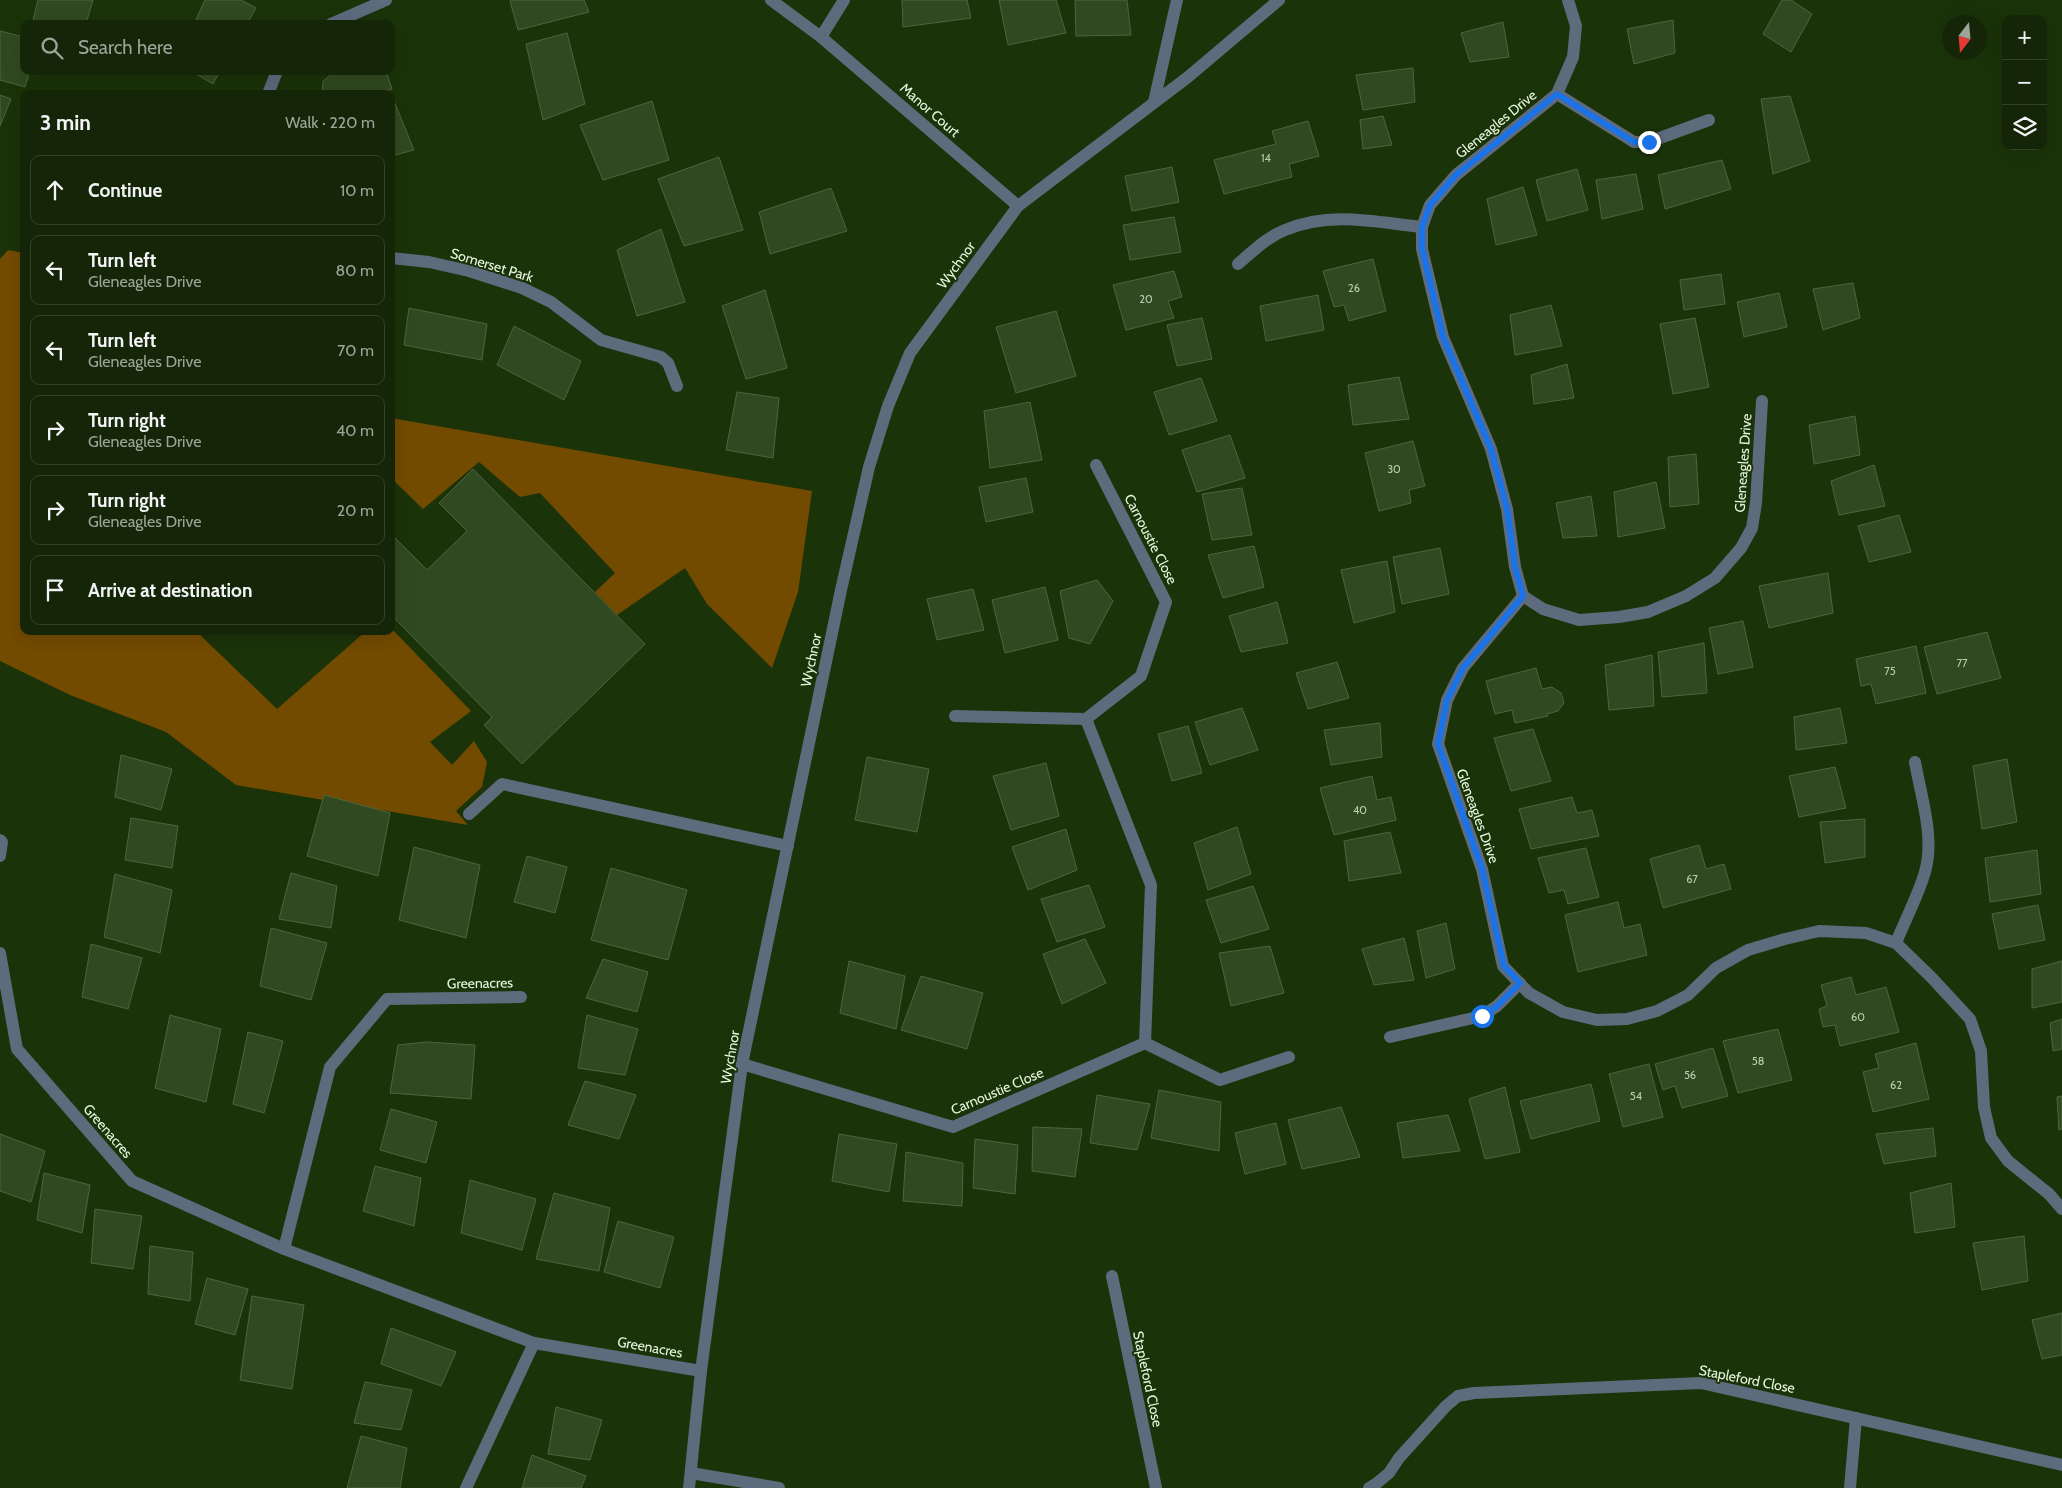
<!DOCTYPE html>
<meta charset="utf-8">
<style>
:root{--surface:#142607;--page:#1d2e11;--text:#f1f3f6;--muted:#9da59b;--line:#334328}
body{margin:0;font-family:Cabin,sans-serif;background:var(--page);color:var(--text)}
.controls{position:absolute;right:15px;top:15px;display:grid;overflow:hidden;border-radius:10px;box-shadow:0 5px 20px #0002}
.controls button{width:45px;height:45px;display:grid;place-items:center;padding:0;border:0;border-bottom:1px solid var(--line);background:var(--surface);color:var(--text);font:25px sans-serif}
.compass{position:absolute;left:1942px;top:15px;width:45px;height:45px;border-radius:50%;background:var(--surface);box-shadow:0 5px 20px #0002;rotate:196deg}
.stop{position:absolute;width:15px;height:15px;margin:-11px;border:4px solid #1a73e8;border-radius:50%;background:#fff}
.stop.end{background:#1a73e8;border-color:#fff;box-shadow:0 1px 5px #0008}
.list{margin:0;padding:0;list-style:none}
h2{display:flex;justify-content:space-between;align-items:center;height:65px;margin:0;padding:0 20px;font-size:21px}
h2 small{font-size:16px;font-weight:400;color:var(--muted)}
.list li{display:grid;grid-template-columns:32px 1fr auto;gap:15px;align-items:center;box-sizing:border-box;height:70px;margin:0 10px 10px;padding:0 10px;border:1px solid var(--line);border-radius:10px}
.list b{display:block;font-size:19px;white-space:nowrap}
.list p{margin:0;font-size:16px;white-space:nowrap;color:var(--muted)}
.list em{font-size:16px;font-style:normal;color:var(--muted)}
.icon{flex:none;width:28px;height:28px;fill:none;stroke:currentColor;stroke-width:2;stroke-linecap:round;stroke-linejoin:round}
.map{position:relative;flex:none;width:2062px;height:1488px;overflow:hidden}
.search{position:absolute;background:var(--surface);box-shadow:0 5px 20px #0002;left:20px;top:20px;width:375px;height:55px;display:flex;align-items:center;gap:12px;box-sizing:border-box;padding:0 18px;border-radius:10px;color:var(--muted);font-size:19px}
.panel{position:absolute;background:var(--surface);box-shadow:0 5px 20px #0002;left:20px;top:90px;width:375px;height:545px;border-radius:10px}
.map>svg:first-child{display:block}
.green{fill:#734b00}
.building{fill:#314921;stroke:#4c663d}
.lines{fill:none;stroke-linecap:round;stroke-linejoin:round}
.minor{stroke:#5e6b7d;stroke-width:12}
.route{stroke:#1a73e8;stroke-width:6}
.labels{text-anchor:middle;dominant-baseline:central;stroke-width:4;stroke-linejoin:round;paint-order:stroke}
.number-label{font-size:11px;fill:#baccb0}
.street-label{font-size:14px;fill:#e8f7df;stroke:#1b3309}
</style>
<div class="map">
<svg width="2062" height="1488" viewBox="0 0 2062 1488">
<rect width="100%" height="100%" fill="#1b3309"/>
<g class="green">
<polygon points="8,250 24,253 24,631 196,631 277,709 366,631 391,631 391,628 471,711 430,742 452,765 474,741 487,762 482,787 456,811 468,825 236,785 166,732 70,695 0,661 0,259"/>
<polygon points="391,418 812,491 798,592 772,668 707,604 685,568 617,615 595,592 615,573 540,493 520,497 479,462 423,509 391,478"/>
</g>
<g class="building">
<polygon points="38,0 93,0 86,24 32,24"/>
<polygon points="205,0 241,0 256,8 247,24 194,24"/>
<polygon points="514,0 584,0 589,12 518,30 510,1"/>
<polygon points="902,0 967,0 971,18 903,27"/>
<polygon points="999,0 1056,0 1066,33 1008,45"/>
<polygon points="1075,0 1127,0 1131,35 1076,36"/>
<polygon points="1782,0 1791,0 1812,14 1791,52 1763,34"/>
<polygon points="1673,20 1675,53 1634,64 1627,29"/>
<polygon points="1503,22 1509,57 1470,62 1461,33"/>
<polygon points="0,31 24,37 24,71 30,71 25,87 0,80"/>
<polygon points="567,33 585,104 543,120 526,44"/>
<polygon points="1413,68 1415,102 1363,110 1356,75"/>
<polygon points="191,71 220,71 213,84"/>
<polygon points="336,71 386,71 392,89 375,94 322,94 323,81"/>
<polygon points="0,95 11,99 0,126"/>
<polygon points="1790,96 1810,161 1773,174 1761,99"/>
<polygon points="394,101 414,150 391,156 391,102"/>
<polygon points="652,101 669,160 603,180 580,125"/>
<polygon points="1383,116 1392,145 1363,149 1360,120"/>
<polygon points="1308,121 1319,156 1289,164 1292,177 1224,194 1214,160 1276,144 1272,131"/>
<polygon points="719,157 743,230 684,246 658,179"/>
<polygon points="1722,160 1731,189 1665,209 1658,175"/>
<polygon points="1172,167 1179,202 1132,211 1125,176"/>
<polygon points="1577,169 1588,210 1547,221 1536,180"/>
<polygon points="1636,174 1643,209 1602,219 1596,180"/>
<polygon points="1523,187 1537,235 1496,245 1487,199"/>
<polygon points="831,188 847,231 770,254 759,212"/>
<polygon points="1174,217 1181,252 1130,260 1123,225"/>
<polygon points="661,229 685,302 637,316 617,250"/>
<polygon points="1373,259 1386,311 1349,321 1344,305 1334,307 1323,271"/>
<polygon points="1174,271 1182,297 1168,301 1174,318 1126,330 1113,285"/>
<polygon points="1721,274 1725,304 1684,310 1680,280"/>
<polygon points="1853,283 1860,318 1823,330 1813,289"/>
<polygon points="765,290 787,368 746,379 722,306"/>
<polygon points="1779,293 1787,327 1744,337 1737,302"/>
<polygon points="1318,295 1324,330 1266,341 1260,306"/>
<polygon points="1551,305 1562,346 1515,355 1510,315"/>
<polygon points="409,308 487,324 482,360 404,345"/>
<polygon points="1056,311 1076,376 1016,393 996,327"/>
<polygon points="1202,318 1212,359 1177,366 1167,325"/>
<polygon points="1695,318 1709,387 1673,394 1660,324"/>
<polygon points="514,326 581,361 564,400 497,365"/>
<polygon points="1567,364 1574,398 1534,404 1531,375"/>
<polygon points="1399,377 1409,419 1353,425 1348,385"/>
<polygon points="1201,378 1217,421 1169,435 1154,392"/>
<polygon points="737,392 779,398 773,458 726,450"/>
<polygon points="1030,402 1042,460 990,468 984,411"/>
<polygon points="1855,416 1860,455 1814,464 1809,425"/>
<polygon points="1230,435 1245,478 1197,492 1182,450"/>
<polygon points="1413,441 1425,486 1409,490 1411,503 1379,511 1365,453"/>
<polygon points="1696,454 1699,504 1670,507 1668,457"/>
<polygon points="1874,465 1885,506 1839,515 1831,481"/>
<polygon points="473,469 645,644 522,764 484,725 492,717 391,615 391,542 395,538 427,570 467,531 439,503"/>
<polygon points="1026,478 1033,512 986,522 979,487"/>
<polygon points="1656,482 1665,528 1618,537 1614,492"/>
<polygon points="1242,488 1252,535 1212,540 1202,494"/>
<polygon points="1591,496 1597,536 1563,538 1556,503"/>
<polygon points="1899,515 1911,552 1869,562 1858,526"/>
<polygon points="1254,546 1264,587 1223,598 1208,555"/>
<polygon points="1440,548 1449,594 1402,604 1393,557"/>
<polygon points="1387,561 1395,612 1354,623 1341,570"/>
<polygon points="1828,573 1833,613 1769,628 1759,586"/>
<polygon points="1097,580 1113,601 1090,644 1069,638 1060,591"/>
<polygon points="1045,587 1058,640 1005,653 992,600"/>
<polygon points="973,589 984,630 937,640 927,599"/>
<polygon points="1277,602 1288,643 1241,652 1229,616"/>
<polygon points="1743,621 1753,667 1718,674 1709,628"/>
<polygon points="1987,632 2001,678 1937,694 1924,647"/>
<polygon points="1704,643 1707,693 1662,697 1658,652"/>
<polygon points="1916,646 1926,693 1876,704 1871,684 1861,686 1856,659"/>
<polygon points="1652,655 1654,706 1609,710 1605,665"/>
<polygon points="1337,662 1349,698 1308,709 1296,673"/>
<polygon points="1536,668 1542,689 1552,687 1561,693 1564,703 1558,711 1547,714 1548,716 1515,723 1512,710 1495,714 1486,681"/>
<polygon points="1242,708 1258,750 1210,765 1195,722"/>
<polygon points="1840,708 1847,743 1796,750 1794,717"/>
<polygon points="1380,723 1382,757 1331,765 1324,730"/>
<polygon points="1188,726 1202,773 1172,781 1158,734"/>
<polygon points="1533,729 1551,781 1511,791 1494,738"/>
<polygon points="121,755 172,769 161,810 115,797"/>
<polygon points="867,757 929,769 917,832 855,820"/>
<polygon points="2007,759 2017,822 1982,829 1973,766"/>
<polygon points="1046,763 1059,816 1011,830 993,776"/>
<polygon points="1835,767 1846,808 1799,817 1789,776"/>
<polygon points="1372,776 1377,800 1391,797 1396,820 1334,835 1320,788"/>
<polygon points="324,795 390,813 378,876 307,856"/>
<polygon points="1572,797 1577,813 1592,810 1599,836 1531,849 1519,809"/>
<polygon points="131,818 178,826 172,868 125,860"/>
<polygon points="1865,819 1865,857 1825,863 1820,822"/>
<polygon points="1237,827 1251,874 1208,890 1194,843"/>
<polygon points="1066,829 1077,870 1028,890 1012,847"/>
<polygon points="1390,832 1401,873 1349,881 1344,841"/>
<polygon points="1699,845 1706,869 1724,864 1731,889 1663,908 1650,859"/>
<polygon points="414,847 480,865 466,938 399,920"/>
<polygon points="1586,848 1599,897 1568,904 1564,890 1549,893 1538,858"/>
<polygon points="2037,850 2041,894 1990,902 1985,858"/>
<polygon points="527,856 567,867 555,913 514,902"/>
<polygon points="611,868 687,890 668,960 591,940"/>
<polygon points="291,873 337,886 331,928 279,919"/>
<polygon points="115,874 172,890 160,953 104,937"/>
<polygon points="1089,885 1105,927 1057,942 1041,899"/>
<polygon points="1253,886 1269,929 1221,943 1206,900"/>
<polygon points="1618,902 1624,928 1640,924 1647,955 1578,972 1565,915"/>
<polygon points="2038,905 2045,940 1999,949 1992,914"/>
<polygon points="1446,923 1455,969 1426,978 1417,931"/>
<polygon points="271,928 327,943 311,1000 260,986"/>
<polygon points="1404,938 1414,980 1374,985 1362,949"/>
<polygon points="1085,939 1106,983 1062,1004 1043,954"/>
<polygon points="91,944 142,958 128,1009 82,997"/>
<polygon points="1270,946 1284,993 1231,1006 1219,953"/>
<polygon points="603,959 648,972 637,1012 586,998"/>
<polygon points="849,961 905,976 896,1029 840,1013"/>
<polygon points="2062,961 2062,1002 2032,1008 2032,969"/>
<polygon points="921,976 983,993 967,1049 901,1030"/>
<polygon points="1851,977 1856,995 1886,987 1899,1032 1840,1046 1835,1025 1823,1027 1819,1009 1827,1006 1821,985"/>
<polygon points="170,1015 221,1029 206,1102 155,1088"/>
<polygon points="587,1015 638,1029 625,1075 578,1068"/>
<polygon points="2062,1019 2062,1049 2053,1051 2050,1023"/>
<polygon points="1778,1029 1792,1080 1738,1093 1723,1041"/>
<polygon points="248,1032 283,1041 264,1113 233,1104"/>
<polygon points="426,1042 475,1045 471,1099 390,1093 398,1045"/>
<polygon points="1916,1043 1929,1099 1873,1112 1863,1072 1879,1068 1875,1054"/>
<polygon points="1713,1048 1728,1096 1682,1108 1675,1086 1663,1090 1655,1064"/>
<polygon points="1649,1064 1663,1117 1623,1127 1609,1074"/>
<polygon points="585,1081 636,1095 619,1139 568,1125"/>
<polygon points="1591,1084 1600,1121 1531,1139 1520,1101"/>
<polygon points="1505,1087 1520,1152 1485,1159 1469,1099"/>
<polygon points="1159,1090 1221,1102 1219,1151 1151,1138"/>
<polygon points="1097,1095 1150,1104 1137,1150 1090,1143"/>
<polygon points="2062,1096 2062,1129 2059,1130 2057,1097"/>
<polygon points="1341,1107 1360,1157 1302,1169 1288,1120"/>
<polygon points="391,1109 437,1122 426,1163 380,1150"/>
<polygon points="1448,1115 1460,1151 1403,1158 1397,1123"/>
<polygon points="1276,1123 1286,1164 1245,1174 1235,1133"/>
<polygon points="1033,1127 1082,1129 1075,1177 1032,1171"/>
<polygon points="1933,1128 1936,1156 1884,1164 1876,1134"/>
<polygon points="0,1134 45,1151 31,1202 0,1191"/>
<polygon points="839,1134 897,1144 889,1192 832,1181"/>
<polygon points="975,1139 1018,1145 1015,1194 973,1188"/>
<polygon points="906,1152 963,1163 962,1206 903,1201"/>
<polygon points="375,1166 421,1178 414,1226 363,1211"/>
<polygon points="44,1173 90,1185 82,1233 37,1220"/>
<polygon points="470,1180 536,1199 522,1250 461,1233"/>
<polygon points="1951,1183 1955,1227 1915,1233 1910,1193"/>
<polygon points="554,1193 610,1208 599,1271 536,1259"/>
<polygon points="95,1209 142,1216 133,1269 91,1263"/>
<polygon points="618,1221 674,1237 660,1288 604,1272"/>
<polygon points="2024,1236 2028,1281 1982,1290 1973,1243"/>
<polygon points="150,1246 193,1252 190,1301 148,1294"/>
<polygon points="207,1278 248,1289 235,1335 195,1324"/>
<polygon points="252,1296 304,1305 292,1389 240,1380"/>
<polygon points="2062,1313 2062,1355 2042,1359 2032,1320"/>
<polygon points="391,1328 456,1352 441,1386 381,1364"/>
<polygon points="365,1382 412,1390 401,1430 354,1423"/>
<polygon points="556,1407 602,1420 590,1460 548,1454"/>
<polygon points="361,1436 407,1448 400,1488 347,1488"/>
<polygon points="532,1455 586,1476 581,1488 522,1488"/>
</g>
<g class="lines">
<g class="minor">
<polyline points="771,0 821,37 1018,206"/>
<polyline points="1568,0 1576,26 1573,57 1557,94 1456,175 1430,205 1422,227 1422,249 1443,337 1491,449 1507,509 1515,567 1523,596 1463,668 1447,700 1438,744 1482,869 1503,966 1529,993 1563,1012 1597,1020 1627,1019 1657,1011 1688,995 1716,968 1748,950 1785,939 1819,931 1866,933 1896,943 1932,978 1970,1019 1981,1051 1984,1107 1991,1138 2008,1161 2049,1194 2062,1209"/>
<polyline points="331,24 386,0"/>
<polyline points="821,37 844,0"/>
<polyline points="268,94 277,71"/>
<polyline points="1557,94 1634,142 1649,142 1709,120"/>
<polyline points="1154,102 1177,0"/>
<polyline points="391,258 429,262 469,271 522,288 551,302 601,340 661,357 668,363 677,386"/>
<path d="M1238 264C1252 252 1267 237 1285 230 1331 211 1374 222 1422 227"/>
<polyline points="1523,596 1543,609 1579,620 1619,617 1648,612 1686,596 1715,578 1741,548 1752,528 1756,503 1762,401"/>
<polyline points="955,716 1086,719"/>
<polyline points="469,814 502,784 788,846"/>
<polyline points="0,840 2,842 0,856"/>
<path d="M1896 943C1905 920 1918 896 1925 872 1935 837 1921 797 1915 762"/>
<polyline points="0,953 17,1049 132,1181 284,1249 534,1343 701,1371"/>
<polyline points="1390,1037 1482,1016 1497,1006 1520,983"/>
<polyline points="1145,1043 1220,1080 1289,1057"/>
<polyline points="742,1064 953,1127 1145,1043 1151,885 1086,719 1141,676 1166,602 1096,465"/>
<polyline points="284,1249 330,1067 387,999 521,997"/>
<polyline points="1112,1276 1156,1488"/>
<polyline points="691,1473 779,1488"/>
<polyline points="466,1488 534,1343"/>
<polyline points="689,1488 701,1371 742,1064 841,590 869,467 888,406 910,353 1018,206 1188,77 1279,0"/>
<polyline points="1369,1488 1377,1483 1389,1473 1399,1458 1446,1406 1458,1396 1474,1393 1701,1383 2062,1465"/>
<polyline points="1850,1488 1856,1418"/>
</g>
</g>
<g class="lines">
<polyline class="route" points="1482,1016 1497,1006 1520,983 1504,966 1482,869 1438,744 1447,700 1463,668 1523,596 1515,567 1507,509 1491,449 1443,337 1422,248 1422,227 1430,205 1456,175 1557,94 1634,142 1649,142"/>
</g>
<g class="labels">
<g class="number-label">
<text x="1266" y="158">14</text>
<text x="1354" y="288">26</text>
<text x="1146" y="299">20</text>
<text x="1394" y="469">30</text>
<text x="1962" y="663">77</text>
<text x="1890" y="671">75</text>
<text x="1360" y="810">40</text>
<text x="1692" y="879">67</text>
<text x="1858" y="1017">60</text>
<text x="1758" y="1061">58</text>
<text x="1690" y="1075">56</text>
<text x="1896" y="1085">62</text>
<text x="1636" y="1096">54</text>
</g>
<g class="street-label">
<text transform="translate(930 110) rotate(41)">Manor Court</text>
<text transform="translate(1496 124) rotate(-39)">Gleneagles Drive</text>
<text transform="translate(492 265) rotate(17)">Somerset Park</text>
<text transform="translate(956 265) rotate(-54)">Wychnor</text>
<text transform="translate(1743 463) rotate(-86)">Gleneagles Drive</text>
<text transform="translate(1151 539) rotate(63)">Carnoustie Close</text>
<text transform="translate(811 660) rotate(-78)">Wychnor</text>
<text transform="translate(1478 816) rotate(70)">Gleneagles Drive</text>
<text transform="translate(480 983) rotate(-1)">Greenacres</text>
<text transform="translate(730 1057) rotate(-80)">Wychnor</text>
<text transform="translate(997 1091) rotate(-23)">Carnoustie Close</text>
<text transform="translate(108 1131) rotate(49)">Greenacres</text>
<text transform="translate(650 1347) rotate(10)">Greenacres</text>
<text transform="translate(1148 1379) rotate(78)">Stapleford Close</text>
<text transform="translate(1747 1379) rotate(11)">Stapleford Close</text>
</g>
</g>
</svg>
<div class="controls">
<button>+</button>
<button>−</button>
<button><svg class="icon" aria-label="layers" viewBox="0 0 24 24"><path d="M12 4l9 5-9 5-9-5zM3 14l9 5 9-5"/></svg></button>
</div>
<svg class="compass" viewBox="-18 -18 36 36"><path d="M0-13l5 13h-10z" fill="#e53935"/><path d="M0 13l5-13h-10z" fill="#9da59b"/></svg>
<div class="stop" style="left:1482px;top:1016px"></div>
<div class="stop end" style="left:1649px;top:142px"></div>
<div class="search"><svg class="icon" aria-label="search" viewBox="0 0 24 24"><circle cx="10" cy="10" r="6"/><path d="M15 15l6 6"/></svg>Search here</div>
<section class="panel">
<h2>3 min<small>Walk · 220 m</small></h2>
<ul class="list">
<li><svg class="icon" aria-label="ahead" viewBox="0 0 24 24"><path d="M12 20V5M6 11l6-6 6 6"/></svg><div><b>Continue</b></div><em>10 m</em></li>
<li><svg class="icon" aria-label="left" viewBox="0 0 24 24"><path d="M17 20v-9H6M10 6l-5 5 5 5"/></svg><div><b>Turn left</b><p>Gleneagles Drive</p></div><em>80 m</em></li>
<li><svg class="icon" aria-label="left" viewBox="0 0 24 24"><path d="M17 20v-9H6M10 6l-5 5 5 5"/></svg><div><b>Turn left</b><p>Gleneagles Drive</p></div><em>70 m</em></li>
<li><svg class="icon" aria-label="right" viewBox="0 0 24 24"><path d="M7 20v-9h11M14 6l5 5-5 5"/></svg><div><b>Turn right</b><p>Gleneagles Drive</p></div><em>40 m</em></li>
<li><svg class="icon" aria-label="right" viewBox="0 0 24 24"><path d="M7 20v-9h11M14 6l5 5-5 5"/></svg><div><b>Turn right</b><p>Gleneagles Drive</p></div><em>20 m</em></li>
<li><svg class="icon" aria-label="arrive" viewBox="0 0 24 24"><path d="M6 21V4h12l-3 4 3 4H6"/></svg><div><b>Arrive at destination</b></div></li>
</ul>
</section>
</div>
